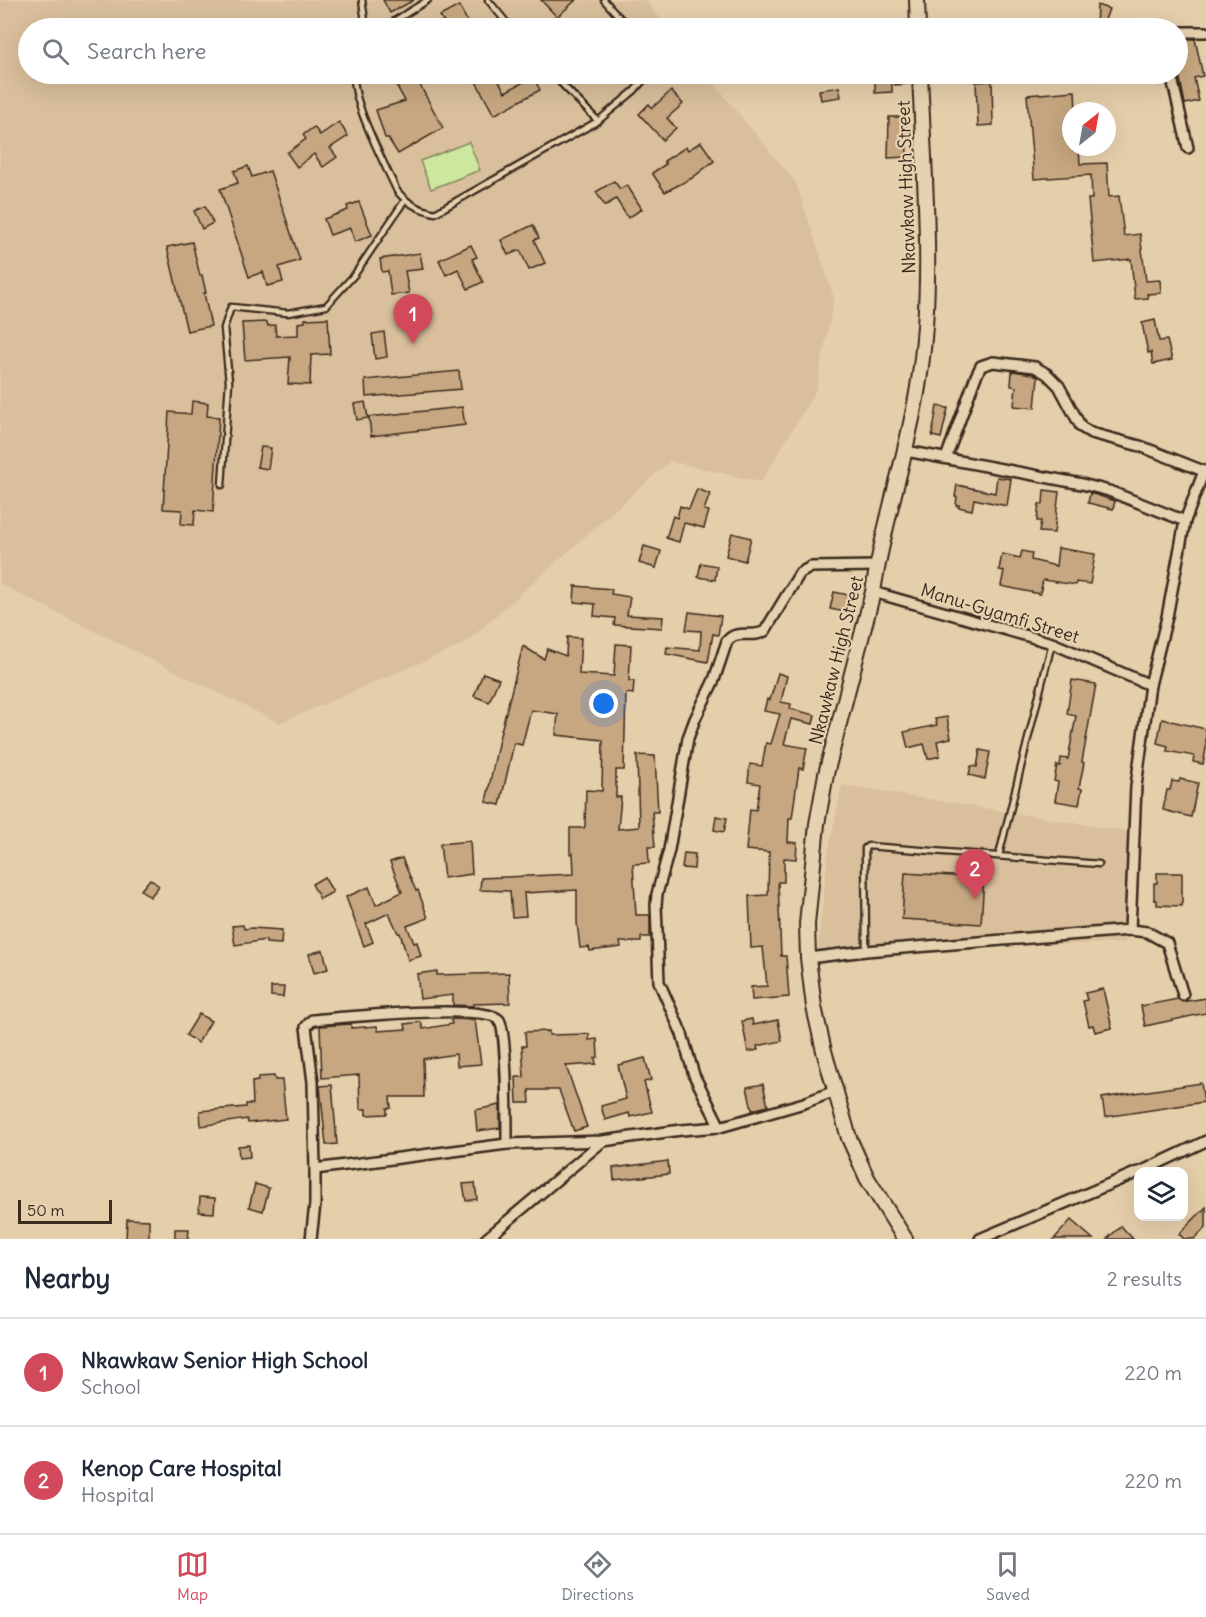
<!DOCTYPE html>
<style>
:root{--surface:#fff;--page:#f6f6f7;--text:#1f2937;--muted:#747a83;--line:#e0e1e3;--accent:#d1495b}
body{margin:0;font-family:Delius,sans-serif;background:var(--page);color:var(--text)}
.controls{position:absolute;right:18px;bottom:18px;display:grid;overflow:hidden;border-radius:12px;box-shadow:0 6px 24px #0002}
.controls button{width:54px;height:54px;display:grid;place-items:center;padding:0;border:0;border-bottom:2px solid var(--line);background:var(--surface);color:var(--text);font:30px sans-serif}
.compass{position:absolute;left:1062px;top:102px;width:54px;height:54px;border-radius:50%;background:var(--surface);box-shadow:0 6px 24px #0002;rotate:31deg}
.scale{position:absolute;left:18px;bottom:15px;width:94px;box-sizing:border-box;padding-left:6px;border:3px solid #3b2a1e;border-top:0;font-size:16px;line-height:21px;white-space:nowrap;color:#3b2a1e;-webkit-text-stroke:4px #e6d2b0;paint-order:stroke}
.you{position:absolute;left:604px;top:704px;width:21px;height:21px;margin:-15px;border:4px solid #fff;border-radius:50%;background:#1a73e8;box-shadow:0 0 0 9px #1a73e833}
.badge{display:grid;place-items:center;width:39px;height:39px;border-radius:50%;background:var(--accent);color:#fff;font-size:20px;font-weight:700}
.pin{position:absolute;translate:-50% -50px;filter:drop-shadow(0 2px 3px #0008)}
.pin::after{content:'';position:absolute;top:32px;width:21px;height:18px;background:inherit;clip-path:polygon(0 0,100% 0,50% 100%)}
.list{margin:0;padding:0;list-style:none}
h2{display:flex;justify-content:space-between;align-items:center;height:78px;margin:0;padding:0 24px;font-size:26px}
h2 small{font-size:20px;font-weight:400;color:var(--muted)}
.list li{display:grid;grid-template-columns:39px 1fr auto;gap:18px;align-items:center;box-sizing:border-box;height:108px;padding:0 24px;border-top:2px solid var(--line)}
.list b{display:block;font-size:22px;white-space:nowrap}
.list p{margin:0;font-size:20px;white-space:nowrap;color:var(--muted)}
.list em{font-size:20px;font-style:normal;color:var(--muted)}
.icon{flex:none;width:33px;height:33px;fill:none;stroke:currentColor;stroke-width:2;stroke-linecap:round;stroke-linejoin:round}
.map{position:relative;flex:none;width:1206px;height:1239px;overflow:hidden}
.search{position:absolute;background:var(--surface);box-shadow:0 6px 24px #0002;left:18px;right:18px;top:18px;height:66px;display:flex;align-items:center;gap:15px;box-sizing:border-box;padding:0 21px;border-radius:33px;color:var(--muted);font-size:22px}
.sheet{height:294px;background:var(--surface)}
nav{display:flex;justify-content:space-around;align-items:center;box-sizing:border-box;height:84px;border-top:2px solid var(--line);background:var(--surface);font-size:16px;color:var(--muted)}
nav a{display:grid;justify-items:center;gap:3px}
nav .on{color:var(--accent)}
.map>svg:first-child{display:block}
.built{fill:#d9bf9b}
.green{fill:#cde89e;stroke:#84895e;stroke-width:1.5}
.building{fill:#c7a781;stroke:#3b2a1e;stroke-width:1.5}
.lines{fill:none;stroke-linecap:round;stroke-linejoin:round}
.service-casing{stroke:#3b2a1e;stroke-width:9}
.minor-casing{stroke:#3b2a1e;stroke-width:14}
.secondary-casing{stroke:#3b2a1e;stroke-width:18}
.service{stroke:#e6d2b0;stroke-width:4.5}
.minor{stroke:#e6d2b0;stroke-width:9}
.secondary{stroke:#e6d2b0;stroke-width:14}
.labels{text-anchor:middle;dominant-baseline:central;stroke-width:4.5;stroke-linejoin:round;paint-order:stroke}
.street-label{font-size:18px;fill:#3b2a1e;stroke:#e6d2b0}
</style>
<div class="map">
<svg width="1206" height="1239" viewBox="0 0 1206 1239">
<rect width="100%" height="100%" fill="#e5ceaa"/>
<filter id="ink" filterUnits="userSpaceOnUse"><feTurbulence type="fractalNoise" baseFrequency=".0167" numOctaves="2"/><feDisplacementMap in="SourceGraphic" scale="12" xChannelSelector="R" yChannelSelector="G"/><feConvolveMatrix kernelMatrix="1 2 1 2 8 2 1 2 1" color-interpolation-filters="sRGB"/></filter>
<g filter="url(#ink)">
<g class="built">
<polygon points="0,0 645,0 668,28 28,28 28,74 706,74 796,183 834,298 816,390 761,482 670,461 464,644 279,723 0,584"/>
<polygon points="842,785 1130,832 1125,943 818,948 828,854"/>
</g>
<polygon class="green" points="469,142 480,170 431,189 420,161"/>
<g class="building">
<polygon points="383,0 414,0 390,13"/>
<polygon points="541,0 576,0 557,17"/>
<polygon points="1097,5 1109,9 1102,28 1096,28"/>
<polygon points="459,6 471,28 447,28 440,16"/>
<polygon points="1185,39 1195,39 1203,76 1194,78 1199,101 1185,104 1178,69 1183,68 1178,40"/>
<polygon points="390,74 414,74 443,128 398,154 388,138 385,138 376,110 405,101"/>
<polygon points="472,74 495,74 505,92 533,77 540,90 494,115"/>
<polygon points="894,74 905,74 907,84 895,85"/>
<polygon points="875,77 892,77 892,92 875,93"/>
<polygon points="992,81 993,125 978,126 976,82"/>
<polygon points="839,87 841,97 821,100 819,90"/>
<polygon points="671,91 683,104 667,118 676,128 663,140 639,114 649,104 652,108"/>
<polygon points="1075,91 1076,111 1071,111 1071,147 1079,147 1080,164 1107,163 1109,197 1119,196 1124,236 1140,234 1146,281 1160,280 1161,293 1147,294 1148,298 1135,299 1131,259 1094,263 1088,199 1092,199 1091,175 1034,179 1027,95"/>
<polygon points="889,117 902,117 902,127 906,127 907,157 888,158"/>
<polygon points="339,122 348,136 330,148 337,157 323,167 314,154 297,167 287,153 306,139 303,135 314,127 320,135"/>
<polygon points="701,142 714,161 692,178 665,192 652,173 666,164 664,161 686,147 688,150"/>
<polygon points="248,166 252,177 270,171 300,260 279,267 283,282 267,286 263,272 249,277 220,189 238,183 234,171"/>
<polygon points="614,181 620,189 627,185 642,209 628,218 616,199 605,206 596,192"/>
<polygon points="359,202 372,235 355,242 350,228 330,235 324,219 348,210 347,206"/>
<polygon points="205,206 213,223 202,229 194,211"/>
<polygon points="533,225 539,238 534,240 545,263 529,270 520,250 508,255 501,240"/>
<polygon points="192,242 200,276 202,275 206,293 204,293 211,326 187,331 167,247"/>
<polygon points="471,245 477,257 472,259 483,282 468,289 458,269 446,275 439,260"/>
<polygon points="420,253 423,269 405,271 409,293 391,295 388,271 382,272 380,259"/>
<polygon points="328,318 330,354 311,355 310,385 288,384 290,357 245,360 242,323 267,322 268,326 275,325 276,336 298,335 298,323 305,322 305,319"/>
<polygon points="1155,320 1159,341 1167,340 1172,360 1153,364 1151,352 1148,353 1142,323"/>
<polygon points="384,332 387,357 375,359 372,334"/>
<polygon points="459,371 461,389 366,397 365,380"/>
<polygon points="1012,371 1033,374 1038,377 1035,408 1014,406 1016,387 1011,386"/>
<polygon points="192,401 208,403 207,416 219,417 213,512 195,510 194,525 181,524 182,510 163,509 169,412 191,414"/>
<polygon points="365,402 368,418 357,420 354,404"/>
<polygon points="937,406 948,408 941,438 932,436"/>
<polygon points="462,407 465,425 371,436 369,417"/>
<polygon points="261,447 271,448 268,469 257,467"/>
<polygon points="997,477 1011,479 1007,506 974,499 972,510 958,507 959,505 956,505 957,497 955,497 957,485 995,493"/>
<polygon points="697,489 710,494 704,510 709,511 704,528 684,523 679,542 666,538 673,516 677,518 680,506 689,509"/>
<polygon points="1044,490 1059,492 1054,533 1039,532 1041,521 1037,521 1039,504 1043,504"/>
<polygon points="1090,493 1115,501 1113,509 1088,503"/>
<polygon points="732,533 751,538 745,561 726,556"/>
<polygon points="644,546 661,551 656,568 639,563"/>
<polygon points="1058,548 1095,554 1090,584 1076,582 1076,585 1043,580 1040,594 1001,586 1004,571 999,570 1002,554 1020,558 1022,551 1032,553 1031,560 1056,566"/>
<polygon points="701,563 717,566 715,580 698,577"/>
<polygon points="575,586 612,589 611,594 630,597 627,615 663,617 662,628 614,625 615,618 594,616 595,604 574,602"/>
<polygon points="834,592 849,595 846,612 830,609"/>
<polygon points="689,612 721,616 718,635 713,634 708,662 666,654 667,647 700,650 701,631 686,630"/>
<polygon points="567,637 581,638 579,674 614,676 616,644 631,645 629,681 634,681 633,694 626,693 624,770 616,770 616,797 621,797 618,829 639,827 637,755 655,756 658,812 652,812 655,847 648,847 649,863 633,864 636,915 650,915 650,937 641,937 641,942 620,942 621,947 590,951 589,947 580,948 577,922 577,890 524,893 526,916 512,917 510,891 480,890 481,878 574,874 573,853 570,854 570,828 584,828 585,826 586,790 602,791 603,740 556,735 558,714 531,710 522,745 514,743 500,805 486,802 499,739 523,646 544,659 547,649 566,656"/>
<polygon points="483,673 499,679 489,702 474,696"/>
<polygon points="778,673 787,676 781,702 791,704 790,709 815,715 813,724 791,719 784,744 807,748 803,769 799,768 792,818 789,818 788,842 797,843 796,859 784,858 784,882 778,882 781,956 786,956 789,997 752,1000 751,987 767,986 763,947 751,948 749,896 768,895 769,852 746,850 750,809 756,810 760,784 748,782 750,764 762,766 766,743 771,744 780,714 764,711 767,699 770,700"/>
<polygon points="1072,680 1096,684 1082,762 1084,763 1079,788 1082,789 1079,805 1055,801 1058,782 1054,781 1057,765 1060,766 1061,758 1068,759 1076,716 1067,714"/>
<polygon points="947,717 951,738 937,741 940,756 928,759 924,744 908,748 904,732 937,725 935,719"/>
<polygon points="1162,719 1206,729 1206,749 1203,764 1193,762 1194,756 1167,751 1168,746 1157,743"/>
<polygon points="980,750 990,752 985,779 969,775 971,766 977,767"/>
<polygon points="1180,779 1198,783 1191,817 1163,810 1167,790 1170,790 1172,781 1179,782"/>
<polygon points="716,816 727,818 724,832 714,830"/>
<polygon points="470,841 472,874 444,878 440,844"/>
<polygon points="684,853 695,854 694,869 682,868"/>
<polygon points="402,858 416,891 418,890 428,918 407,926 414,943 417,942 421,956 408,960 400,933 398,933 389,913 366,924 373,942 364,946 346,897 369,887 376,905 402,892 390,862"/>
<polygon points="905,873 984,878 981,924 902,919"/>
<polygon points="1157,873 1182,873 1182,906 1157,905 1157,900 1154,900 1154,883 1157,883"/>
<polygon points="324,877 333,892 320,899 312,884"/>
<polygon points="150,879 159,886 150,897 141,890"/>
<polygon points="243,925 244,929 252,928 282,930 281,944 266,943 266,940 235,945 232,926"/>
<polygon points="323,950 328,969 314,973 309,954"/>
<polygon points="437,971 437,975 509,973 510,1003 473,1004 473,1006 453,1005 453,995 420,999 417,974"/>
<polygon points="271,987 284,987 283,997 271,996"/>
<polygon points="1103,989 1112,1028 1095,1032 1093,1025 1089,1026 1083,1001 1087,1000 1085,993"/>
<polygon points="1206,998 1206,1013 1145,1026 1141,1006 1178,999 1182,1002"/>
<polygon points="199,1014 211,1021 198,1043 186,1035"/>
<polygon points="453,1019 475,1020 481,1064 457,1066 456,1054 423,1059 424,1097 390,1097 391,1108 387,1108 387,1114 366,1115 366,1109 360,1109 359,1075 322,1078 320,1026 351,1024 351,1028 377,1026 378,1031 406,1029 405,1024 421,1022 423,1029 452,1024 451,1020"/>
<polygon points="752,1019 753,1025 778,1020 782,1041 757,1046 758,1050 748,1052 742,1021"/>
<polygon points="549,1031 549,1035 589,1034 589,1040 597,1039 598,1057 595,1058 596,1064 566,1066 587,1127 574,1131 559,1090 529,1090 530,1103 517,1103 516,1077 524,1077 522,1046 526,1046 525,1032"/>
<polygon points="645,1058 651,1080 644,1082 652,1112 630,1117 629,1113 605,1120 601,1106 626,1099 618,1065"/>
<polygon points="274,1076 275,1080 282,1080 286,1119 248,1123 247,1119 201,1126 200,1111 246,1107 246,1104 253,1104 252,1082 258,1081 258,1077"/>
<polygon points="1201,1083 1204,1102 1105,1117 1102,1098"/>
<polygon points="763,1084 768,1106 752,1110 747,1087"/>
<polygon points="332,1085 337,1144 326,1145 320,1086"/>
<polygon points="500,1105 500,1128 477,1131 475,1110"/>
<polygon points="249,1145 250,1157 239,1158 238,1146"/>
<polygon points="668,1161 669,1174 614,1180 613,1168"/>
<polygon points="475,1183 477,1199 466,1201 463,1184"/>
<polygon points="255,1184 269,1188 263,1211 249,1207"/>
<polygon points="200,1197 215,1198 214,1213 199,1212"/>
<polygon points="1206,1207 1206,1227 1194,1239 1184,1239 1179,1234"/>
<polygon points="127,1219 149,1220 149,1239 126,1239"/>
<polygon points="1071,1220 1093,1239 1054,1239"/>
<polygon points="1121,1226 1133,1239 1107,1239"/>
<polygon points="175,1229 189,1229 188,1239 175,1239"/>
</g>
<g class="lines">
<defs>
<g id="service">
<polyline points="362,0 366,28"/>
<polyline points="488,0 511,28"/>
<polyline points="604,0 629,28"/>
<polyline points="383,28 428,0"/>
<path d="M355 74C349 97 386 167 397 191 408 204 418 209 435 213L598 121 634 91 649 74"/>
<polyline points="552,74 598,121"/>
<polyline points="222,485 229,382 224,328 231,307 288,313 326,306 355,274 405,200"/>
<polyline points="999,855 1052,643"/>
<polyline points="866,951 865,848 868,846 1099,864"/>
</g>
<g id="minor">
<polyline points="1178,32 1206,32"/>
<polyline points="1171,74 1188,148"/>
<polyline points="906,451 1082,484 1109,491 1185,521"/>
<polyline points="946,458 976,376 981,366 993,362 1035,367 1047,374 1059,386 1081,427 1091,433 1140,446 1206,472"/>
<polyline points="873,592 1052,643 1150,685"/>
<polyline points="1130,930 1136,786 1150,685 1167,617 1185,521 1204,471"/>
<polyline points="808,958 866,951 1130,930 1147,932 1167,943 1183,995"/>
<path d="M720 1127 694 1075 682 1034 659 982 656 905 657 894 669 850 688 738 695 719 714 680 727 641C738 628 753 639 765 631L800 573 811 567 877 566"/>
<path d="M315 1169 313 1082 306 1027 312 1020C338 1018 486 1003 499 1020 507 1030 507 1125 507 1144"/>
<polyline points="1140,1172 1206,1141"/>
<polyline points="311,1239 315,1204 315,1169 507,1144 603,1141 681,1130 720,1127 804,1103 835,1091"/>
<polyline points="486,1239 603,1141"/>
<polyline points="980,1239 1138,1172"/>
</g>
<g id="secondary">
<polyline points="917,0 918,28"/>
<path d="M905 1239 867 1178 849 1138 824 1051 814 1007 808 958 807 924 817 824 826 774 873 592C883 523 907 456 918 387 935 283 924 178 920 74"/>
</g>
</defs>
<use href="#service" class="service-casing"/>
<use href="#minor" class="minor-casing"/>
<use href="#secondary" class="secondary-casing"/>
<use href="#service" class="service"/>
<use href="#minor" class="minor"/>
<use href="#secondary" class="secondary"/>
</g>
</g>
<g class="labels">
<g class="street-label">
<text transform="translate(906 187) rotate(-92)">Nkawkaw High Street</text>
<text transform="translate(1000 613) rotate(17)">Manu-Gyamfi Street</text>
<text transform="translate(836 660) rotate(-76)">Nkawkaw High Street</text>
</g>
</g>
</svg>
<div class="controls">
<button><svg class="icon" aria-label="layers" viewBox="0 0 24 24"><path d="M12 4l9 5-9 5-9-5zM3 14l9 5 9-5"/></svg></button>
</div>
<svg class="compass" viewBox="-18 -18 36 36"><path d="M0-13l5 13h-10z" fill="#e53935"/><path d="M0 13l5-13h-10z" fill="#747a83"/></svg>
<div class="scale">50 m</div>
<div class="you"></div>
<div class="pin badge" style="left:413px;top:344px">1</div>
<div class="pin badge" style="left:975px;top:899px">2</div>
<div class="search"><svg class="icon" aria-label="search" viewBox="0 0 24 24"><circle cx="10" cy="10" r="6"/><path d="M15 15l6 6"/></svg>Search here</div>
</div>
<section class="sheet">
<h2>Nearby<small>2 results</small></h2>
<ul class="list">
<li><span class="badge">1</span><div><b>Nkawkaw Senior High School</b><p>School</p></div><em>220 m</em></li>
<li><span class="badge">2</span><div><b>Kenop Care Hospital</b><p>Hospital</p></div><em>220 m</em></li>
</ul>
</section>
<nav>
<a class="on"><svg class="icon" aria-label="map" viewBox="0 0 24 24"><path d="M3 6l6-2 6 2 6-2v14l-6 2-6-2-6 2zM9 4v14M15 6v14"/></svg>Map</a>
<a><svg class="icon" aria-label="directions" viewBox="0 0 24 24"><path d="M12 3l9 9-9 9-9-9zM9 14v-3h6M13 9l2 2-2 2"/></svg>Directions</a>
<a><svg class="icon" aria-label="saved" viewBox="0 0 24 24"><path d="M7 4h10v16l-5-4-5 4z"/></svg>Saved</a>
</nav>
